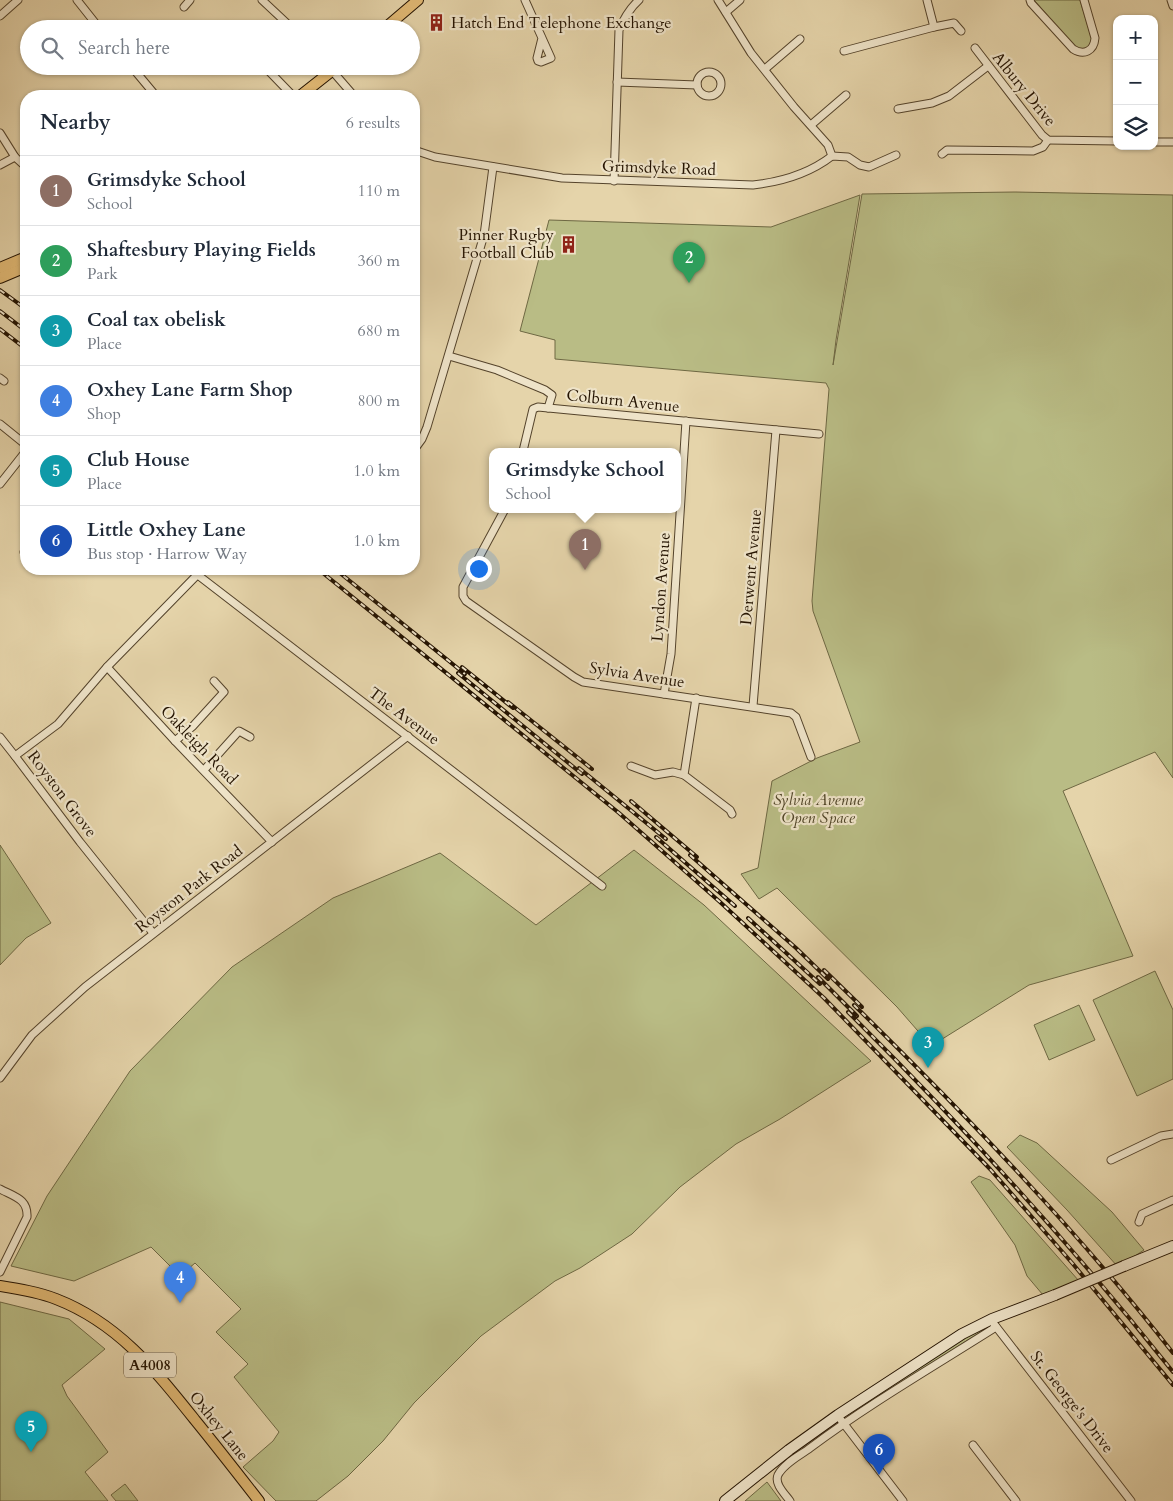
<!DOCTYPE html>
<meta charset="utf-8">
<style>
:root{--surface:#fff;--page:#f6f6f7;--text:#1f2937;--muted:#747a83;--line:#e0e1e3;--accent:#ea580c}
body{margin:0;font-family:Cardo,serif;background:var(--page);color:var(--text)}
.controls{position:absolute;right:15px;top:15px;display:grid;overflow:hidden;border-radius:10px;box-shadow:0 1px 4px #0004}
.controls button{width:45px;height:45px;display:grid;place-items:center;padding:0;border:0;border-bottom:1px solid var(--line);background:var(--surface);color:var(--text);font:25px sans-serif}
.you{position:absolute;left:478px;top:568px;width:18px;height:18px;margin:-12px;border:4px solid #fff;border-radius:50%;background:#1a73e8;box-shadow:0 0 0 8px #1a73e833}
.badge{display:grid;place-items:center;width:32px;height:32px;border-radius:50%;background:var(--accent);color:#fff;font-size:16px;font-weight:700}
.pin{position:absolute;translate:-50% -41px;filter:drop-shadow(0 1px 2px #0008)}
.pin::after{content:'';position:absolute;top:26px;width:18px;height:15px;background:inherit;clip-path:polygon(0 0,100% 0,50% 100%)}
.popup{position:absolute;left:489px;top:448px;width:192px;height:65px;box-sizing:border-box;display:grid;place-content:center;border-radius:10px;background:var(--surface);filter:drop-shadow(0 1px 4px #0005);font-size:16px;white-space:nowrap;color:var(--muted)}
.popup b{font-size:19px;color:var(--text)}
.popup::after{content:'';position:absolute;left:50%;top:100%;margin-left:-10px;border:10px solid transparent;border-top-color:var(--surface)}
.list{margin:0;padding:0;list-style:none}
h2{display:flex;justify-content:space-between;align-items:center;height:65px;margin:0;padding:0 20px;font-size:21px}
h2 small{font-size:16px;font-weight:400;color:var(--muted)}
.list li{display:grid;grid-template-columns:32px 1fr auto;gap:15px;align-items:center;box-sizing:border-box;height:70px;padding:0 20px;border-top:1px solid var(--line)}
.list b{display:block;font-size:19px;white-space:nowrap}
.list p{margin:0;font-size:16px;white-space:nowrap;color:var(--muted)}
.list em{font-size:16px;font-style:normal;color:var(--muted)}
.icon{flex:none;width:28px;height:28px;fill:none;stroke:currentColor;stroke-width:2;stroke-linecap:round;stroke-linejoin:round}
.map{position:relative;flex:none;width:1173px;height:1501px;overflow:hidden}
.search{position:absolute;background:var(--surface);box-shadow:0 1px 4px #0004;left:20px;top:20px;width:400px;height:55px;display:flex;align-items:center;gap:12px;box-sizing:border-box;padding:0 18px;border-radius:28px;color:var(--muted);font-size:19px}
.panel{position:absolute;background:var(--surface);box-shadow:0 1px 4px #0004;left:20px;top:90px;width:400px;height:485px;border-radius:20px}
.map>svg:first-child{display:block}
.green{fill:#b9bc85;stroke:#6e6843}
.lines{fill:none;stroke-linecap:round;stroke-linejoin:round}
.minor-casing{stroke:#54432b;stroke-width:9}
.secondary-casing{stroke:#241301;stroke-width:12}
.primary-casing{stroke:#241301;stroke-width:12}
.minor{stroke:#eee3c8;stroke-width:7}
.secondary{stroke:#eee3c8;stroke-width:10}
.primary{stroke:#e2ba75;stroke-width:10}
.rail-casing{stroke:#241301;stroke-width:4}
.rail{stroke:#eee3c8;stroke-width:2;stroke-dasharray:5.5;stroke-linecap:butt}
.secondary-bridge-casing{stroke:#241301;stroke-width:12;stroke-linecap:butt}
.secondary-bridge{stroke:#eee3c8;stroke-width:10}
.labels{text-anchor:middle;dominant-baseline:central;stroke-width:4.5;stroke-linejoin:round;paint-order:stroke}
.shield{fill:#eee3c8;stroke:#61513d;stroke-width:1}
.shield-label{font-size:15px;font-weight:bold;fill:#241301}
.poi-label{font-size:16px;fill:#241301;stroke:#eee3c8;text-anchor:start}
.street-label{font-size:16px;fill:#241301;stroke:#eee3c8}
.park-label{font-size:16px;font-style:italic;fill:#514629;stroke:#eee3c8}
</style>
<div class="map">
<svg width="1173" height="1501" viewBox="0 0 1173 1501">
<rect width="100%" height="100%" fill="#e5d4aa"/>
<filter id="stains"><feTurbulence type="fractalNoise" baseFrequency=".004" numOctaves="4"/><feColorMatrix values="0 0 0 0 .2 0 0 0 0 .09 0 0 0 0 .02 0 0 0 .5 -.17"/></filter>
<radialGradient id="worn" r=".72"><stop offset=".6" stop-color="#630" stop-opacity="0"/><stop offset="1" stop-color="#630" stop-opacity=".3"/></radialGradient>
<g class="green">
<polygon points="1034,0 1080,0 1092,40 1088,49 1076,48"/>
<polygon points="1015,192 1173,195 1173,778 1155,752 1063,791 1133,956 1029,985 931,1046 897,1007 777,888 759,899 741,874 758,868 772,781 817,758 860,742 813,611 812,601 829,389 826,383 555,359 555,340 520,331 549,220 771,227 860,195 836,340 833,365 862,194"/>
<polygon points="0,845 51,923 26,938 0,965"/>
<polygon points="634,850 704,905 871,1061 780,1119 736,1144 680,1187 632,1234 580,1268 555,1281 481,1336 414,1403 383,1441 348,1476 316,1501 276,1501 243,1467 273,1441 279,1432 234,1377 248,1364 216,1332 241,1309 195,1263 180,1276 151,1247 74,1281 11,1266 47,1196 130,1071 232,967 333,898 440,853 536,925"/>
<polygon points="1155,971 1173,1010 1173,1079 1137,1096 1093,1000"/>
<polygon points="1079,1005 1095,1040 1049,1060 1034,1025"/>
<polygon points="1020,1135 1037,1143 1112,1212 1144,1250 1118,1267 1067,1210 1007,1147"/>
<polygon points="979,1176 990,1180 1079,1281 1043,1295 1027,1276 1015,1245 971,1182"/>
<polygon points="0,1302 69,1319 105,1349 62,1385 67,1396 108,1452 85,1472 108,1501 0,1501"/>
<polygon points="980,1327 985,1329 849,1416 848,1413"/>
<polygon points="767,1482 781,1501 745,1501"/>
<polygon points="125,1484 138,1501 116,1501 111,1495"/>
</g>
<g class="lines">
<defs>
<g id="minor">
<polyline points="77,0 100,29"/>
<polyline points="262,0 293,29"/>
<polyline points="525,0 551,58 541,62 538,61 537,58 542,38"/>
<polyline points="718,0 751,53 794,107 828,145 832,156"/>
<polyline points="927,0 934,27"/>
<path d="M1030 0 1031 3 1073 49C1084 56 1094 51 1095 38L1084 0"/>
<polyline points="1171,0 1173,6"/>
<polyline points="184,7 190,0"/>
<polyline points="726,12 740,0"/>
<polyline points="0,16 18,0"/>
<polyline points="975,48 1042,135 1048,140 1117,141"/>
<polyline points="844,51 934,27 954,23 961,31"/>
<polyline points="131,66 156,96"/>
<polyline points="264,66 293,96"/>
<polyline points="328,66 354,96"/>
<polyline points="765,69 800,39"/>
<circle cx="709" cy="84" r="12"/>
<polyline points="617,82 697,85"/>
<polyline points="898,109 932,103 949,96 988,66"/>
<polyline points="811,125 846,95"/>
<polyline points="0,133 15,157 26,167"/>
<polyline points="1154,142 1173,142"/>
<path d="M414 150 435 157 562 178 753 185C780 182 810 173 832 156L848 157 860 165 869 167 896 155"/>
<polyline points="942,154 947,150 1033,151 1043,147 1048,140"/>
<polyline points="0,165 15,157"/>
<path d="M614 181 619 30C624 18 629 9 639 0"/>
<polyline points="449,356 497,370 545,390 552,395 548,408"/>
<polyline points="0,378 4,381"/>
<polyline points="0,424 26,445"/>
<polyline points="414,450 422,439 427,427 484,235 493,167"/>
<polyline points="523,451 533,409 538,407 819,434"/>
<polyline points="0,484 26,451"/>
<polyline points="505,509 463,587 463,596 466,601 574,677 583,682 791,713 796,717 811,757"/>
<polyline points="26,549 24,552 26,553"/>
<polyline points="190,569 602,886"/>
<polyline points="107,667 175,741 272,842"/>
<polyline points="664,694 671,654 686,421"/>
<polyline points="696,698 684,775 730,810 732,814"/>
<polyline points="753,706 776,430"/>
<polyline points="0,737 15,756"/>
<polyline points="175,741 193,726 224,692 214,681"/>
<polyline points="631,766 655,775 673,772 684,775"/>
<polyline points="204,770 239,731 250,737"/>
<polyline points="153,933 80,842 15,756 58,724 107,667 197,575"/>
<polyline points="0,1078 32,1035 85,987 408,736"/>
<polyline points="1111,1160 1161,1136 1173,1134"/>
<path d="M0 1189C15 1197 28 1199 27 1217L0 1272"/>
<polyline points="1139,1222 1142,1214 1173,1200"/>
<polyline points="994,1324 1131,1501"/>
<polyline points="841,1420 903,1501"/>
<polyline points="973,1445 1016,1501"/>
<path d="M790 1501C785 1494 774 1484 778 1475 784 1463 801 1455 810 1448 869 1404 933 1367 996 1327"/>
</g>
<g id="secondary">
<polyline points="1124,1266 1173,1246"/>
<polyline points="725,1501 789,1450 838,1415 962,1334 992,1319 1055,1295"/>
</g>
<g id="primary">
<polyline points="384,29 418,0"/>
<polyline points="300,96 338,66"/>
<polyline points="0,268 26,257"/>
<polyline points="0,278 26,267"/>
<path d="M0 1286C19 1289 38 1292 56 1299 118 1323 155 1370 195 1420 217 1447 238 1474 259 1501"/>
</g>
</defs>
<use href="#minor" class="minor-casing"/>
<use href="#secondary" class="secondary-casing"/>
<use href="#primary" class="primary-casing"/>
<use href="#minor" class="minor"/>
<use href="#secondary" class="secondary"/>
<use href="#primary" class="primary"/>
<defs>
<g id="rail">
<polyline points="0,290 26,309"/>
<polyline points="0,311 26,331"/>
<polyline points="0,329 26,349"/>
<polyline points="318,569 619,813 720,902 824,998 990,1169 1073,1264 1173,1385"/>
<polyline points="335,569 465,674"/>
<polyline points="462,667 513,708"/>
<polyline points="458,673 582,774"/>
<polyline points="508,702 592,769"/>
<polyline points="579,768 666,839"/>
<polyline points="631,801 697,857"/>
<polyline points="656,837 735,906"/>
<polyline points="690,855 796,948 828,979"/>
<polyline points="748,918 820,984"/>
<polyline points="824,970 862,1007"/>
<polyline points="818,977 857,1016"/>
<path d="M854 1005C966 1115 1076 1229 1173 1353"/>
<path d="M848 1012C963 1126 1072 1245 1173 1372"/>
</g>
</defs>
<use href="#rail" class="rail-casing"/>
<use href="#rail" class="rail"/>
<defs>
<polyline id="secondary-bridge" points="1055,1295 1124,1266"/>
</defs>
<use href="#secondary-bridge" class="secondary-bridge-casing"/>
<use href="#secondary-bridge" class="secondary-bridge"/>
</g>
<defs>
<symbol id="building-bare" viewBox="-9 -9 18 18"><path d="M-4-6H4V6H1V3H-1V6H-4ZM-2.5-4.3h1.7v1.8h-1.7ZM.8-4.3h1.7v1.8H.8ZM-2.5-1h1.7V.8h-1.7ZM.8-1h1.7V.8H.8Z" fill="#8f2418" stroke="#eee3c8" stroke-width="2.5" paint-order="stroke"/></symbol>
</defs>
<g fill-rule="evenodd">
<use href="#building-bare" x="424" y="10" width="25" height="25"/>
<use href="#building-bare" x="556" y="232" width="25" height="25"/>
</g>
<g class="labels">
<rect class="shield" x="124" y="1352.5" width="52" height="25" rx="4"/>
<g class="shield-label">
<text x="150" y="1365">A4008</text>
</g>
<g class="poi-label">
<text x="451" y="23">Hatch End Telephone Exchange</text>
<text x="554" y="235" text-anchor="end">Pinner Rugby<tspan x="554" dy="18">Football Club</tspan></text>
</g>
<g class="street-label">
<text transform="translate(1024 89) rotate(51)">Albury Drive</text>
<text transform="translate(659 168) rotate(2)">Grimsdyke Road</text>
<text transform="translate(623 401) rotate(6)">Colburn Avenue</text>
<text transform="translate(751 567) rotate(-85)">Derwent Avenue</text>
<text transform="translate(661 587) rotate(-86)">Lyndon Avenue</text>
<text transform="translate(637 675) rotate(9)">Sylvia Avenue</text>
<text transform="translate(404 716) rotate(37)">The Avenue</text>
<text transform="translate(199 745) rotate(46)">Oakleigh Road</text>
<text transform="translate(62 794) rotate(53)">Royston Grove</text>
<text transform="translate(189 889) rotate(-38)">Royston Park Road</text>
<text transform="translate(1072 1402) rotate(52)">St. George's Drive</text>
<text transform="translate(219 1426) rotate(51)">Oxhey Lane</text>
</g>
<g class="park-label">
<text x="818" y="800">Sylvia Avenue<tspan x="818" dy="18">Open Space</tspan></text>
</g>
</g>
<rect width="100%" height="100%" filter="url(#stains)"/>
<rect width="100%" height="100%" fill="url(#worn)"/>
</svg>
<div class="controls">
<button>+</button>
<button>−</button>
<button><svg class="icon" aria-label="layers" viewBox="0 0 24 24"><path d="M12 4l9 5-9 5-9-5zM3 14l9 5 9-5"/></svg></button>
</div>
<div class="you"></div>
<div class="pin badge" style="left:585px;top:570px;background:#8d6e63">1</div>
<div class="popup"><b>Grimsdyke School</b>School</div>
<div class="pin badge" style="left:689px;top:283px;background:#2e9e5b">2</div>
<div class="pin badge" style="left:928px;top:1068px;background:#0f9aa8">3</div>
<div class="pin badge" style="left:180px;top:1303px;background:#3f7fe0">4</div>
<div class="pin badge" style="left:31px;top:1452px;background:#0f9aa8">5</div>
<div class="pin badge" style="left:879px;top:1475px;background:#1a4fb4">6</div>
<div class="search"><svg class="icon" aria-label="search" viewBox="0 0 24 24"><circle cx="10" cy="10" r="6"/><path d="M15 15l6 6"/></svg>Search here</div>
<section class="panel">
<h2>Nearby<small>6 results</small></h2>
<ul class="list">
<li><span class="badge" style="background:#8d6e63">1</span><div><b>Grimsdyke School</b><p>School</p></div><em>110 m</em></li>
<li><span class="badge" style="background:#2e9e5b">2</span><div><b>Shaftesbury Playing Fields</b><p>Park</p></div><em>360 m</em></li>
<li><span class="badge" style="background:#0f9aa8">3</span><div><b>Coal tax obelisk</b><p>Place</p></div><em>680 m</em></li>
<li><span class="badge" style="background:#3f7fe0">4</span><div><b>Oxhey Lane Farm Shop</b><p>Shop</p></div><em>800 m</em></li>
<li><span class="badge" style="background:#0f9aa8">5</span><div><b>Club House</b><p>Place</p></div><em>1.0 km</em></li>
<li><span class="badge" style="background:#1a4fb4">6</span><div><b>Little Oxhey Lane</b><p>Bus stop · Harrow Way</p></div><em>1.0 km</em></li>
</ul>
</section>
</div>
